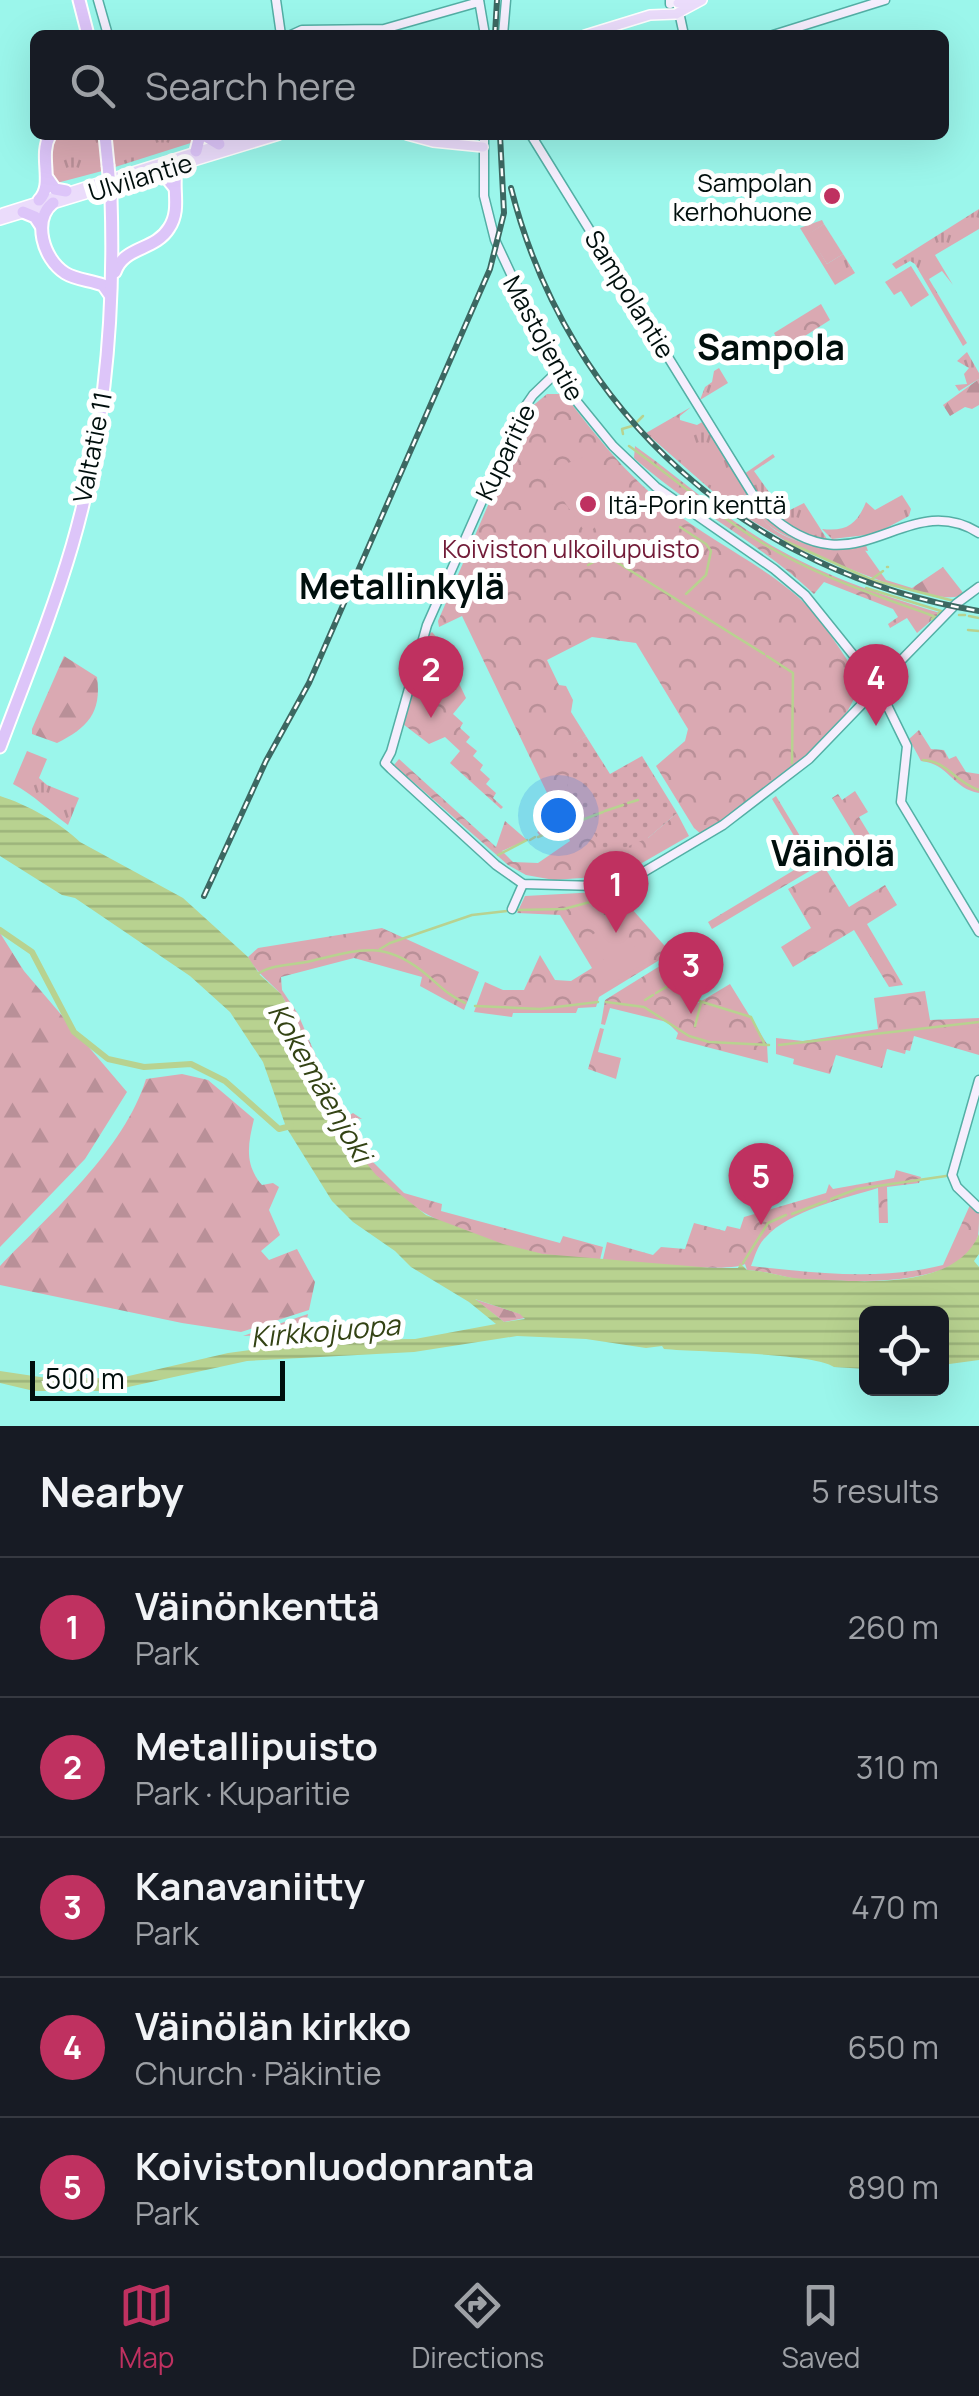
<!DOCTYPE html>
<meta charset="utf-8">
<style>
:root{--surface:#171b24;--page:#242831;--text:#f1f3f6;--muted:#9ea1a6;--line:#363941;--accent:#bf3160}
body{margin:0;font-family:Manrope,sans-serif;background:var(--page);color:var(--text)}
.controls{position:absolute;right:30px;bottom:30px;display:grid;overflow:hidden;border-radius:15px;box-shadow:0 10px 40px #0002}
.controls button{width:90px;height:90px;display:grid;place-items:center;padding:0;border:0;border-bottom:2px solid var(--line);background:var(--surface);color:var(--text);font:50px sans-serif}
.scale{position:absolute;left:30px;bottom:25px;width:255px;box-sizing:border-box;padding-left:10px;border:5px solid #000f0d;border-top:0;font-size:28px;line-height:35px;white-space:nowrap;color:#000f0d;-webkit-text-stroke:8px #fff;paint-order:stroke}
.you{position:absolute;left:558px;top:815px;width:35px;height:35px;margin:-25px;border:8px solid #fff;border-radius:50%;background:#1a73e8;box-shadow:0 0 0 15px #1a73e833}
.badge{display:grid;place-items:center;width:65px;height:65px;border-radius:50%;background:var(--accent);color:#fff;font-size:32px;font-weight:700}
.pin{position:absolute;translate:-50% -82px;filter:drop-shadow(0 2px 5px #0008)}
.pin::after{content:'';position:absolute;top:52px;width:35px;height:30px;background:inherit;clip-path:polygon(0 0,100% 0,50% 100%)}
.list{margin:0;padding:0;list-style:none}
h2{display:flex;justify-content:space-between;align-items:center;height:130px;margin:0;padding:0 40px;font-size:42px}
h2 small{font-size:32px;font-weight:400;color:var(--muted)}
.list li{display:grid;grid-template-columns:65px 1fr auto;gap:30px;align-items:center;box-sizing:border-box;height:140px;padding:0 40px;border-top:2px solid var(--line)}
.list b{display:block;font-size:38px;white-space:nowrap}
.list p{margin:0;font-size:32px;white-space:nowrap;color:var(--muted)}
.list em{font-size:32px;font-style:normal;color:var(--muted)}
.icon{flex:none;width:55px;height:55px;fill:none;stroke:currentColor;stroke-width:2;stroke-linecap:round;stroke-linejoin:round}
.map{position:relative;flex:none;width:979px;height:1426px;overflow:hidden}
.search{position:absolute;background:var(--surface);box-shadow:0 10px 40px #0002;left:30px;right:30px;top:30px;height:110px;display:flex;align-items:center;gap:25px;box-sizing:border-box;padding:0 35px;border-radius:15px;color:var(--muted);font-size:38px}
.sheet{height:830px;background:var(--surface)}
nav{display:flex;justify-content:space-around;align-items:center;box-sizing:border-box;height:140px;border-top:2px solid var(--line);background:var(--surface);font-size:28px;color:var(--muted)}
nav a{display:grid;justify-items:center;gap:5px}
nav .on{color:var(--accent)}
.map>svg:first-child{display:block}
.grass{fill:url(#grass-tufts)}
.forest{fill:url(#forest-firs)}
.park{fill:url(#park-crowns)}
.garden{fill:url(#garden-dots)}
.pitch{fill:#daa9b2}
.water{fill:url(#water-rules);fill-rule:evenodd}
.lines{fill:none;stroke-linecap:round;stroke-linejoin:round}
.stream{stroke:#b8d290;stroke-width:2.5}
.river{stroke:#b8d290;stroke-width:6}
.secondary-casing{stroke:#53afa5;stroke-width:11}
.primary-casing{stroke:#fff;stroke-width:12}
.highway-casing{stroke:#fff;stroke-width:15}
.secondary{stroke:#f5eefd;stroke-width:8}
.primary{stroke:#ebdcfb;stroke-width:9}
.highway{stroke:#ddc5f9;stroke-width:11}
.rail-casing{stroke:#3c6862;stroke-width:6}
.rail{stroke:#fff;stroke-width:2.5;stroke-dasharray:8;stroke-linecap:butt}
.highway-bridge-casing{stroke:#fff;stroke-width:15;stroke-linecap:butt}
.highway-bridge{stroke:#ddc5f9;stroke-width:11}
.poi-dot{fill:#bf3160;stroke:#fff;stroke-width:4}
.labels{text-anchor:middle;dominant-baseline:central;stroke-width:10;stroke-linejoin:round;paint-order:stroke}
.street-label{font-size:25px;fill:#000f0d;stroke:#fff}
.poi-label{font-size:25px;fill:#000f0d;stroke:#fff;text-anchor:end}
.park-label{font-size:25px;fill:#721b38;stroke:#fff}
.water-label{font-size:28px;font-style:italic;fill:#334314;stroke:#fff}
.district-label{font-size:35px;font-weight:bold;fill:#000f0d;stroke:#fff}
</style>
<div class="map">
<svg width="979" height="1426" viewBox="0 0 979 1426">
<defs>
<pattern id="grass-tufts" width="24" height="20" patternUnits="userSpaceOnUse" patternTransform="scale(2.5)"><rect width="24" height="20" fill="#daa9b2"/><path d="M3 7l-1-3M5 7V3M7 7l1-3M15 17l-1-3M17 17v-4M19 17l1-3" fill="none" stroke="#b99098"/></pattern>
<pattern id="forest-firs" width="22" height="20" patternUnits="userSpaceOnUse" patternTransform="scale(2.5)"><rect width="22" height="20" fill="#daa9b2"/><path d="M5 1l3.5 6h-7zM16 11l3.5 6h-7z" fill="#b99098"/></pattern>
<pattern id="park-crowns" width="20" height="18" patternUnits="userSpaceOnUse" patternTransform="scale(2.5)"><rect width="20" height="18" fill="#daa9b2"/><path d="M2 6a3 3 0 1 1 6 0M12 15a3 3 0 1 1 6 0" fill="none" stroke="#b99098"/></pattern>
<pattern id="garden-dots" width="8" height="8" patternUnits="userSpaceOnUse" patternTransform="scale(2.5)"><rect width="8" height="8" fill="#daa9b2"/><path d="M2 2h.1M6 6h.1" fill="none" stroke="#b99098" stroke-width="1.8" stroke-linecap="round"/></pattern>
<pattern id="water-rules" width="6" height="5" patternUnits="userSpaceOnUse" patternTransform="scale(2.5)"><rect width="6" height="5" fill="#b8d290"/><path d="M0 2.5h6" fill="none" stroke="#9cb37b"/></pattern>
</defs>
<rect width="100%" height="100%" fill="#9bf6eb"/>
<g class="grass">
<polygon points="54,135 102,135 106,170 53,184 48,148"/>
<polygon points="109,135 197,135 197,141 112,168"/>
<polygon points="979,209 979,229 935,255 953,285 942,271 929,279 967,343 963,346 915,264 910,261 896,269 892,264"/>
<polygon points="822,220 824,224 809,234 827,264 843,254 855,273 835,285 800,228"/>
<polygon points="967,352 979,373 979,379 959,391 955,385 967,384 964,374 969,368 957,361"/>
<polygon points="719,368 728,383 700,400 705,387 712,382 714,371"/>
<path d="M691 407 680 416V420L697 425 704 421C747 486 773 558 866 545L868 551C857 549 847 552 836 550 813 548 776 536 763 519L765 515 745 493 742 499H732L734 510 646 433Z"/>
<path d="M773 454 775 457 754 471 784 513 804 503 827 539 857 540 912 522C831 557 793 549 744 474Z"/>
<path d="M902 495 911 509 909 516 875 534 832 539 822 529C847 532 857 524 866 502L875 510Z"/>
<path d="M27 751 47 759 39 778 47 785 79 798 68 825C48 810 34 795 13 784Z"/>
</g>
<g class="forest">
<polygon points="979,379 979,405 972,409 965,407 950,416 943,405"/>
<path d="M746 492 754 506 765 516 763 519C782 544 834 552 864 549L886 580 912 588 943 567 964 594C943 610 832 563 807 550L804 552 734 510 732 499 742 498Z"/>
<path d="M64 656 97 677C102 713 87 728 57 743L32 734V729Z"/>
<polygon points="0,933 24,971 127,1092 85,1159 0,1247"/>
<path d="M182 1074 208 1080 254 1119C248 1144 244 1164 262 1185L273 1183 279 1187 269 1210 280 1235 261 1251 269 1260 297 1249 315 1282 309 1310 241 1332 182 1323 0 1285V1266C51 1213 124 1150 146 1079Z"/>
<polygon points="474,1299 521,1314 525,1318 504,1322"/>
<polygon points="308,1314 304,1334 243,1336"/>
</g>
<g class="park">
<polygon points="821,304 830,320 783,350 774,333"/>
<path d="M547 394H564C596 436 627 476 669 508 707 538 753 560 791 591 819 613 838 647 858 676 863 730 744 809 701 834L694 828 656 766 685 741 688 729 636 643 592 637 547 660 559 685 566 686 573 700 571 712 586 736 573 745 648 838 677 813 689 836 635 867 609 876 554 880 526 875 508 865 394 765 399 759 496 847 505 821 527 840 502 851 513 862 538 863 570 841 564 829 540 836 537 832 560 820 462 616 439 627 438 621 530 408Z"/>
<path d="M635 446C673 473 708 504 747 530 806 570 872 592 940 613L917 633 907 618 890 628 888 624 898 617 893 609 824 582 814 594C759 542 690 508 634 458Z"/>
<polygon points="432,632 438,639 466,698 453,714 463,723 460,728 470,737 466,742 477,751 473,756 483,765 480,770 490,779 486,784 496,793 493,798 503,807 501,809 450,763 460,751 445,737 429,744 403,724 427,636"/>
<path d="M919 730 931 749 944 750 949 759 956 756 966 772 979 774V793C951 788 950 764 921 761L909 739Z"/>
<polygon points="855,791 868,812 859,817 870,835 858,841 832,798 838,794 842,800"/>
<polygon points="776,796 818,866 712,929 708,922 809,861 772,799"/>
<polygon points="825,868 849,907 885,885 897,905 867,924 903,985 889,987 854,930 793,967 781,947 811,928 788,889"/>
<polygon points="616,891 671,953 599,997 596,1007 578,1008 576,1013 513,1013 512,1017 474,1012 485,982 503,990 524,990 540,955 555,980 571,981 592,968 560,915 517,913 525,896"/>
<path d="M382 928 479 972 464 1010 420 986 422 977 354 958 281 977 282 990 298 1014 330 1089 338 1092 335 1104 340 1120 353 1113 362 1119 354 1118 348 1137 404 1193 442 1204 441 1211 560 1243 563 1236 603 1247 600 1260C509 1259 390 1218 343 1135 326 1104 321 1067 304 1036 297 1023 287 1002 278 991 267 979 255 971 248 957L258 948Z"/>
<polygon points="663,964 683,997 698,1003 730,984 767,1044 768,1063 676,1039 678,1033 667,1022 610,1008 605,1025 601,1024 605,1000"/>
<polygon points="925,991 930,1020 979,1018 979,1055 914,1036 910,1051 906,1050 905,1054 887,1049 882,1068 836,1055 830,1074 793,1064 794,1059 776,1054 776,1038 803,1041 878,1029 874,998"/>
<polygon points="600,1028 604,1029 598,1052 621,1058 616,1079 588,1069"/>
<path d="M896 1170 921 1177 919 1183 887 1187 888 1223H879L878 1188C845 1198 789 1211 766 1237 758 1244 755 1256 751 1266 817 1273 878 1281 943 1265L970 1205 979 1213C979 1220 979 1229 978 1236 963 1290 849 1281 807 1280 787 1279 767 1271 747 1270L745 1264C729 1273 623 1264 603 1259L607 1242 653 1255 661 1247 685 1249 694 1223 725 1231 727 1226 740 1229 744 1217 826 1193 829 1184 833 1189 894 1178Z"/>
</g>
<polygon class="garden" points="586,736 610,774 642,756 677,813 648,838 607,855 567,788 573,744"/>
<g class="pitch">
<polygon points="824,224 843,254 827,264 808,234"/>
<polygon points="911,266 929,295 911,307 901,291 894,295 885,282"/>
<polygon points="584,457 604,477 604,481 612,486 608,514 587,535 544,472"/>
<polygon points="613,921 618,924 646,962 617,981 589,937"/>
</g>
<path class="water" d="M0 796C26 804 61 823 80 842L183 898 248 957 260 975 281 994 301 1030 343 1134 376 1175 426 1215 503 1244 543 1254 713 1268H738L740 1263 747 1270C768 1271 789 1279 807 1279 857 1281 955 1292 979 1234V1254L974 1261 979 1267V1360L942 1365V1314H866V1369L834 1367C815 1353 696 1352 664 1349L662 1346 646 1348 586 1339 517 1336 414 1352 247 1361 110 1391H34L0 1383V1371L47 1378H120L228 1353 327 1340 415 1339 496 1324 469 1302 411 1267 395 1251 353 1222 332 1201 286 1127 263 1062 230 1012 190 976 75 898 62 895 0 856ZM475 1299 520 1314 525 1319 504 1322Z"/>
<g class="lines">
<g class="stream">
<polyline points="636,423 643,416"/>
<polyline points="623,434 622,429 632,426"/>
<path d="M629 446C673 477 713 513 759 541 812 574 869 593 928 614L935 617 932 619"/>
<polyline points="680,527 706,544 711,551 706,575 686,594"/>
<polyline points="785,541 872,580 954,601"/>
<polyline points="607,556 764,654"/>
<polyline points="588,565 603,557"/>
<polyline points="887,567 888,567"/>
<polyline points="872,579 883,571"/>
<polyline points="866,588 941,611 938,614"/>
<polyline points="959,615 965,615"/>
<polyline points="969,616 979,618"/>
<polyline points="968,630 979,631"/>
<polyline points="767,656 793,673 792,763"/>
<path d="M923 760C947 761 956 783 979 790"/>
<polyline points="628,803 638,800"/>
<polyline points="605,811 623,805"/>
<polyline points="569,825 603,812"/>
<polyline points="538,837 565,826"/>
<polyline points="530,840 535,837"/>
<polyline points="498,855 527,840"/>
<polyline points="518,910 564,909 605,898"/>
<polyline points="380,949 390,943 472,915 507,911"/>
<polyline points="663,963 686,997 751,1017 765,1045"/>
<path d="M259 973C274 964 294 965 311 961 357 950 382 940 422 971 437 983 447 995 465 1003"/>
<polyline points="656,993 675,982"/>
<polyline points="645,1000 653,995"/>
<polyline points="606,1002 644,1007 689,1036 709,1042 769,1045"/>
<polyline points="475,1006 540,1009 598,1002"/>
<polyline points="695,1026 701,1003"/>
<polyline points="779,1045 979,1022"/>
<polyline points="831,1199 857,1189 946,1176"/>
<polyline points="792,1214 826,1201"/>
<polyline points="743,1263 768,1223 786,1215"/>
</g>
<polyline class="river" points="0,930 32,952 74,1032 108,1059 144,1067 191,1064 225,1081 279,1129 291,1126"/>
<defs>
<g id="secondary">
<polyline points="98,0 108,35"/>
<polyline points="276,0 281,35"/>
<polyline points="479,0 485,35"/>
<polyline points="670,0 670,4"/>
<polyline points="679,12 684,35"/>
<polyline points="291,35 302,30 384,29 479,2"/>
<polyline points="503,35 506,0"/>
<polyline points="773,35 885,0"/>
<polyline points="484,135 484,196 495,240 548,353 578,403 613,446 656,487 774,569 805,595 875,682"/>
<path d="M531 135 760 506C855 601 902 485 979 533"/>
<polyline points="558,371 533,395 522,411 427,625 391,752 385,763 391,769 496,865 523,884 597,886 642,873 723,825 809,759 865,701 880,697 883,691 879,683 873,682 867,686 866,692 870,698"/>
<polyline points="879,683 956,604 979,587"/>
<polyline points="882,695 907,746 901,802 979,932"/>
<polyline points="512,909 523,884"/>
<polyline points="979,1080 952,1175 957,1187 979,1208"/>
</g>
<g id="primary">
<polyline points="678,3 697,1"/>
<polyline points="585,35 650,15 676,14 702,0"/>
<polyline points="407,135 433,142 483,147"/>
<polyline points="3,213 250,135"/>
<polyline points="0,220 279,135"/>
</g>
<g id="highway">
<polyline points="79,0 88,35"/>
<polyline points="105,135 108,165"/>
<polyline points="204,135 219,144"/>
<polyline points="196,151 200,135"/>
<polyline points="161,171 174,187"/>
<polyline points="48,179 55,189 66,191"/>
<path d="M39 200C55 184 38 157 50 135"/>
<path d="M53 203C32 220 43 259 65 273 76 280 90 280 103 285L110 295"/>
<polyline points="23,212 35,217 41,226"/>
<path d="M115 272C124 246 155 251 169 228 182 209 171 187 177 166"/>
<path d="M0 747C25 680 52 614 72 546 105 433 115 316 111 198"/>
</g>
</defs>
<use href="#secondary" class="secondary-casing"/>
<use href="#primary" class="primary-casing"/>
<use href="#highway" class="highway-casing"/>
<use href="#secondary" class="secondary"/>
<use href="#primary" class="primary"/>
<use href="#highway" class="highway"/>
<defs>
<g id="rail">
<polyline points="495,35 497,0"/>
<path d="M511 188C568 414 750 574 979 611"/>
<polyline points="204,896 266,761 309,683 490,269 504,213 500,135"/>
</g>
</defs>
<use href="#rail" class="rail-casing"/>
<use href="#rail" class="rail"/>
<defs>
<polyline id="highway-bridge" points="108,165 111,198"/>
</defs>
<use href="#highway-bridge" class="highway-bridge-casing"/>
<use href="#highway-bridge" class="highway-bridge"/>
</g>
<g class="poi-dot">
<circle cx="832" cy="196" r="10"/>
<circle cx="588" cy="504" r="10"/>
</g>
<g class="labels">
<g class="street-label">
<text transform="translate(140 177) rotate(-17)">Ulvilantie</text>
<text transform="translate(630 294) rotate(58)">Sampolantie</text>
<text transform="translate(544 338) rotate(61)">Mastojentie</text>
<text transform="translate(92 447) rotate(-79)">Valtatie 11</text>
<text transform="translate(505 452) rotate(-64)">Kuparitie</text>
</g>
<g class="poi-label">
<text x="812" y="182">Sampolan<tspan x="812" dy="29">kerhohuone</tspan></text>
<text x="608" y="504" text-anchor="start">Itä-Porin kenttä</text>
</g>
<g class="park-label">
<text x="571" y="548">Koiviston ulkoilupuisto</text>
</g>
<g class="water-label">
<text transform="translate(321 1082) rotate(60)">Kokemäenjoki</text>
<text transform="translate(325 1330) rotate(-5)">Kirkkojuopa</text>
</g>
<g class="district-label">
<text x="771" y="347">Sampola</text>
<text x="402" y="586">Metallinkylä</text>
<text x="833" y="853">Väinölä</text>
</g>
</g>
</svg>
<div class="controls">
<button><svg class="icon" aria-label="locate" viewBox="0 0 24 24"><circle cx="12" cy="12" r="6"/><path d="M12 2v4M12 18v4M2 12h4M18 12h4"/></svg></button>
</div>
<div class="scale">500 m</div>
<div class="you"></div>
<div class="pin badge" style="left:616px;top:933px">1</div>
<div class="pin badge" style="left:431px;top:718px">2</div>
<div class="pin badge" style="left:691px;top:1014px">3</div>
<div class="pin badge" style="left:876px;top:726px">4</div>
<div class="pin badge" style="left:761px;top:1225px">5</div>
<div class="search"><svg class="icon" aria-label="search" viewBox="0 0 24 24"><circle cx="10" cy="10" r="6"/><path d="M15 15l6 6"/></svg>Search here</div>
</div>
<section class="sheet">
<h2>Nearby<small>5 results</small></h2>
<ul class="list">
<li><span class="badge">1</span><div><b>Väinönkenttä</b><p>Park</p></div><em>260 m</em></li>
<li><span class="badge">2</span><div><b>Metallipuisto</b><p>Park · Kuparitie</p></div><em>310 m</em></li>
<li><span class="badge">3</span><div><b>Kanavaniitty</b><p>Park</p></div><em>470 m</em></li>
<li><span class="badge">4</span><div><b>Väinölän kirkko</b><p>Church · Päkintie</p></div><em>650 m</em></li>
<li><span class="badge">5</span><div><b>Koivistonluodonranta</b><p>Park</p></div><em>890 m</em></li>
</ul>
</section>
<nav>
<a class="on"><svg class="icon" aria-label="map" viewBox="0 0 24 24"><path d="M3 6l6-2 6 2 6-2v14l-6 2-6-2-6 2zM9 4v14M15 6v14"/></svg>Map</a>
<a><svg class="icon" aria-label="directions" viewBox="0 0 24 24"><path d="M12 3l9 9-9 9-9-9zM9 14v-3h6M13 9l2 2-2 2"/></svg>Directions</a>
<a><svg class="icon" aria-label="saved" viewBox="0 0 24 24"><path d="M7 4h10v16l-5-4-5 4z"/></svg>Saved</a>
</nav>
